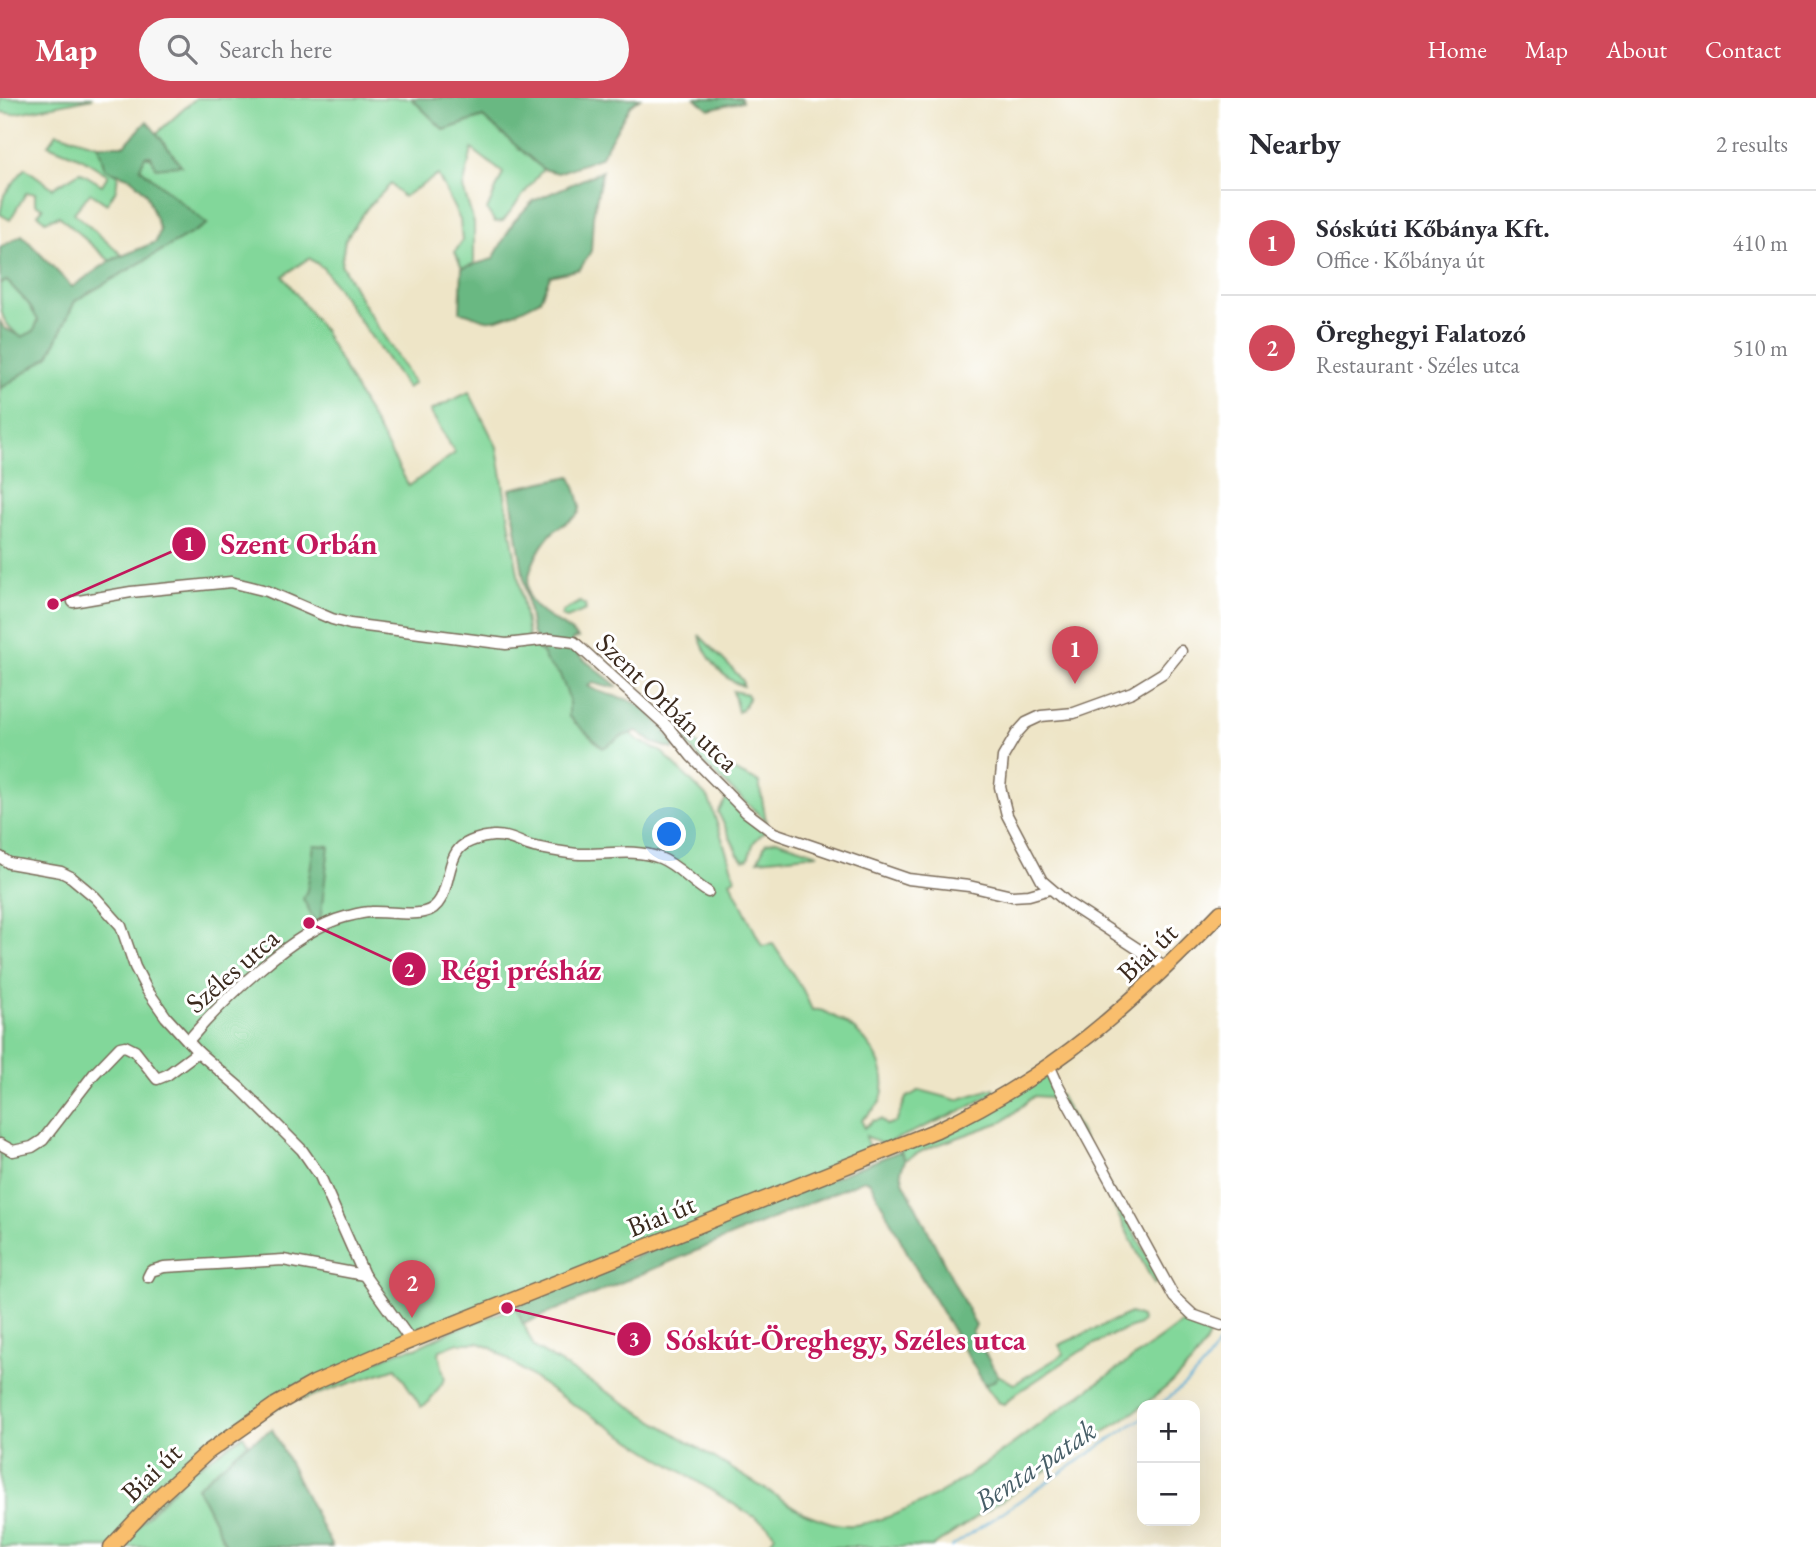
<!DOCTYPE html>
<meta charset="utf-8">
<style>
:root{--surface:#fff;--page:#f7f7f7;--text:#2b2b33;--muted:#7c7c81;--line:#e1e1e2;--accent:#d1495b}
body{margin:0;font-family:"EB Garamond",serif;background:var(--page);color:var(--text)}
.controls{position:absolute;right:21px;bottom:21px;display:grid;overflow:hidden;border-radius:14px;box-shadow:0 7px 28px #0002}
.controls button{width:63px;height:63px;display:grid;place-items:center;padding:0;border:0;border-bottom:2px solid var(--line);background:var(--surface);color:var(--text);font:35px sans-serif}
.you{position:absolute;left:670px;top:737px;width:24px;height:24px;margin:-18px;border:5px solid #fff;border-radius:50%;background:#1a73e8;box-shadow:0 0 0 10px #1a73e833}
.badge{display:grid;place-items:center;width:46px;height:46px;border-radius:50%;background:var(--accent);color:#fff;font-size:23px;font-weight:700}
.pin{position:absolute;translate:-50% -58px;filter:drop-shadow(0 2px 4px #0008)}
.pin::after{content:'';position:absolute;top:37px;width:24px;height:21px;background:inherit;clip-path:polygon(0 0,100% 0,50% 100%)}
.list{margin:0;padding:0;list-style:none}
h2{display:flex;justify-content:space-between;align-items:center;height:91px;margin:0;padding:0 28px;font-size:30px}
h2 small{font-size:23px;font-weight:400;color:var(--muted)}
.list li{display:grid;grid-template-columns:46px 1fr auto;gap:21px;align-items:center;box-sizing:border-box;height:105px;padding:0 28px;border-top:2px solid var(--line)}
.list b{display:block;font-size:26px;white-space:nowrap}
.list p{margin:0;font-size:23px;white-space:nowrap;color:var(--muted)}
.list em{font-size:23px;font-style:normal;color:var(--muted)}
.icon{flex:none;width:38px;height:38px;fill:none;stroke:currentColor;stroke-width:2;stroke-linecap:round;stroke-linejoin:round}
.map{position:relative;flex:none;width:1221px;height:1449px;overflow:hidden}
header{display:flex;align-items:center;gap:42px;box-sizing:border-box;height:98px;padding:0 35px;background:var(--accent);color:#fff}
header strong{font-size:33px}
nav{display:flex;gap:38px;margin-inline-start:auto;font-size:24px}
.search{width:490px;height:63px;background:var(--page);display:flex;align-items:center;gap:18px;box-sizing:border-box;padding:0 24px;border-radius:38px;color:var(--muted);font-size:26px}
main{display:flex}
aside{flex:1;background:var(--surface)}
.map>svg:first-child{display:block}
.green{fill:#82d79a;stroke:#5e805c;stroke-width:2}
.forest{fill:#69b882;stroke:#527150;stroke-width:2}
.lines{fill:none;stroke-linecap:round;stroke-linejoin:round}
.stream{stroke:#5aacd5;stroke-width:2}
.minor-casing{stroke:#7a6b59;stroke-width:13}
.major-casing{stroke:#7a6b59;stroke-width:17}
.minor{stroke:#fff;stroke-width:10}
.major{stroke:#f9be6d;stroke-width:14}
.labels{text-anchor:middle;dominant-baseline:central;stroke-width:6;stroke-linejoin:round;paint-order:stroke}
.street-label{font-size:28px;fill:#3b2a1e;stroke:#fff}
.water-label{font-size:30px;font-style:italic;fill:#475e67;stroke:#fff}
.leader{fill:none;stroke:#c2185b;stroke-width:2.5}
.callout-dot{fill:#c2185b;stroke:#fff;stroke-width:2.5}
.mark-label{font-size:21px;text-anchor:middle;font-weight:bold;fill:#fff}
.callout-label{font-size:30px;text-anchor:middle;font-weight:bold;fill:#c2185b;stroke:#fff;stroke-width:6;stroke-linejoin:round;paint-order:stroke}
</style>
<header>
<strong>Map</strong>
<div class="search"><svg class="icon" aria-label="search" viewBox="0 0 24 24"><circle cx="10" cy="10" r="6"/><path d="M15 15l6 6"/></svg>Search here</div>
<nav><a>Home</a><a>Map</a><a>About</a><a>Contact</a></nav>
</header>
<main>
<div class="map">
<svg width="1221" height="1449" viewBox="0 0 1221 1449">
<rect width="100%" height="100%" fill="#fff"/>
<filter id="ink" filterUnits="userSpaceOnUse"><feTurbulence type="fractalNoise" baseFrequency=".0143" numOctaves="2"/><feDisplacementMap in="SourceGraphic" scale="14" xChannelSelector="R" yChannelSelector="G"/><feConvolveMatrix kernelMatrix="1 2 1 2 8 2 1 2 1" color-interpolation-filters="sRGB"/></filter>
<filter id="wash" filterUnits="userSpaceOnUse"><feTurbulence type="fractalNoise" baseFrequency=".00686" numOctaves="4" result="noise"/><feDisplacementMap in="SourceGraphic" scale="28" xChannelSelector="R" yChannelSelector="G"/><feGaussianBlur stdDeviation="1.57" result="paint"/><feColorMatrix in="noise" values="0 0 0 0 0 0 0 0 0 0 0 0 0 0 0 0 0 1.4 0 .05"/><feComposite in="paint" operator="in"/></filter>
<g filter="url(#wash)">
<rect width="100%" height="100%" fill="#eee5c7"/>
<g class="green">
<polygon points="0,0 93,0 13,16 0,14"/>
<path d="M196 0H411L444 32 483 19 543 71 503 123 495 124 487 112 503 75 472 51 463 90 474 125V166L462 170 455 154 462 143 460 122 438 77 403 99 391 86 368 109 345 142 341 166 364 207 414 285 407 290 323 170 309 160 283 178 323 232 409 388 455 355 430 313 469 294 497 349 529 543 639 643 662 654 709 701 735 780 730 783 762 848 773 846 803 892 812 912C821 911 826 914 833 918 863 933 892 965 881 1002 878 1009 868 1016 862 1022L864 1030 872 1023 881 1021 886 1027 896 1024 906 1000 920 992 957 1002 994 990 995 994 967 1010 883 1047 866 1038 870 1059 341 1272 230 1337 111 1449H0V291L49 258 75 203 207 126 140 70 144 58 181 67 157 35Z"/>
<polygon points="57,35 98,47 105,71 118,76 116,92 107,106 90,95 74,115 122,157 110,163 59,118 45,123 38,116 43,110 35,106 35,95 26,95 10,122 0,116 4,97 25,70 53,90 80,74 102,87 108,77 81,60 48,47"/>
<path d="M7 183 28 205 38 222 34 233 22 240C0 224 0 216 0 185Z"/>
<polygon points="580,504 585,507 586,512 567,520 561,518 563,513"/>
<path d="M699 537 738 577 743 583V588C722 581 705 558 699 537Z"/>
<polygon points="733,593 747,596 749,600 742,612 738,614"/>
<polygon points="683,640 691,641 724,668 759,684 766,723 704,666"/>
<polygon points="729,700 740,716 765,733 754,744 748,761 743,762 738,756 718,714 726,701"/>
<polygon points="776,742 818,756 758,762 766,745"/>
<polygon points="1048,976 1053,987 1053,994 1060,997 1160,1182 1154,1186 1087,1057 1055,1004 1046,999 1034,998 1004,1023 926,1051 905,1062 900,1053"/>
<path d="M516 1209 534 1249 804 1415C820 1421 837 1429 855 1427 927 1417 1005 1351 1063 1309 1103 1281 1143 1254 1181 1225L1190 1221 1209 1230 1210 1236C1197 1268 1163 1292 1137 1312L932 1449H767L775 1437 767 1427 552 1293 492 1250 479 1245H458L440 1252 439 1256 445 1281 429 1304 421 1309 396 1270 300 1302 299 1300 341 1277 400 1253 416 1250 453 1232Z"/>
<polygon points="1130,1215 1141,1219 1142,1223 1139,1227 1114,1236 1081,1253 1017,1295 1004,1306 998,1304 985,1287 995,1282 998,1277 1014,1286 1064,1256 1059,1247"/>
<polygon points="243,1337 248,1345 197,1389 227,1449 117,1449 192,1373"/>
</g>
<g class="forest">
<polygon points="411,0 640,0 630,8 600,60 558,75 543,71 483,19 444,32"/>
<polygon points="695,0 741,0 742,3 709,11"/>
<polygon points="147,23 181,67 156,70 151,58 145,58 140,70 207,126 75,203 49,258 0,291 0,223 4,230 22,239 34,233 38,222 28,205 7,183 0,185 0,150 22,137 72,189 110,163 156,144 160,132 146,95 131,80 105,71 98,47 125,47"/>
<path d="M602 73 593 118 591 153 580 171 550 178 540 202C528 208 500 224 487 222 478 221 470 215 460 214L462 170 493 161 514 123 533 103Z"/>
<path d="M571 378C574 387 580 400 580 410 580 421 560 426 553 434 539 448 520 484 531 503 542 520 565 525 578 540L573 541 571 547 577 556 617 588 608 589 593 585 588 588C601 597 617 597 631 603 650 610 664 632 675 648L673 651 653 645 637 633 621 639 603 650 569 619V600L560 577 547 565 532 534 510 391Z"/>
<polygon points="314,747 329,748 320,825 317,827 303,801 307,792"/>
<polygon points="900,1053 905,1062 901,1073 903,1083 976,1228 972,1234 998,1277 995,1282 985,1287 914,1167 870,1084 864,1082 523,1226 516,1209 535,1199"/>
<polygon points="272,1331 332,1449 227,1449 197,1389 242,1350"/>
</g>
<g class="lines">
<g class="stream">
<path d="M1159 1307C1185 1288 1206 1270 1221 1241"/>
<polyline points="951,1449 1142,1320"/>
</g>
</g>
</g>
<g filter="url(#ink)">
<g class="lines">
<defs>
<g id="minor">
<polyline points="73,504 131,494 231,484 267,493 332,521 350,526 506,546 550,541 574,544 668,629 691,658 746,714 774,735 908,781 969,788 1012,798 1029,797 1050,791"/>
<polyline points="0,759 9,765 61,774 71,779 95,799 121,828 135,869 147,892 166,919 198,954 240,990 302,1052 320,1078 364,1177 411,1243"/>
<polyline points="1167,870 1069,806 1042,783 1007,717 1000,689 1003,659 1017,635 1026,625 1041,618 1074,615 1132,594 1163,575 1181,553"/>
<path d="M188 943C222 903 294 832 345 819 353 817 363 814 371 814 389 813 407 818 424 814 451 808 444 768 459 751 466 743 482 739 493 738 509 737 519 745 534 749 546 751 569 756 581 756 609 757 633 750 660 760 678 767 691 784 708 794"/>
<polyline points="1050,969 1058,987 1174,1199 1193,1217 1221,1227"/>
<polyline points="0,1046 13,1053 32,1049 43,1042 94,976 120,949 125,948 135,953 157,981 167,977 198,954"/>
<polyline points="148,1179 151,1173 164,1169 283,1162 364,1177"/>
</g>
<path id="major" d="M111 1449 154 1403 208 1354 275 1307 314 1285 403 1246 937 1032C1056 976 1131 907 1221 814"/>
</defs>
<use href="#minor" class="minor-casing"/>
<use href="#major" class="major-casing"/>
<use href="#minor" class="minor"/>
<use href="#major" class="major"/>
</g>
</g>
<g class="labels">
<g class="street-label">
<text transform="translate(668 604) rotate(44)">Szent Orbán utca</text>
<text transform="translate(1147 854) rotate(-44)">Biai út</text>
<text transform="translate(232 872) rotate(-41)">Széles utca</text>
<text transform="translate(661 1117) rotate(-22)">Biai út</text>
<text transform="translate(151 1374) rotate(-44)">Biai út</text>
</g>
<g class="water-label">
<text transform="translate(1035 1367) rotate(-34)">Benta-patak</text>
</g>
</g>
<path class="leader" d="M53 506L189 446M309 825L409 871M507 1210L634 1241"/>
<g class="callout-dot">
<circle cx="53" cy="506" r="7"/>
<circle cx="309" cy="825" r="7"/>
<circle cx="507" cy="1210" r="7"/>
<circle cx="189" cy="446" r="18"/>
<circle cx="409" cy="871" r="18"/>
<circle cx="634" cy="1241" r="18"/>
</g>
<g class="mark-label">
<text x="189" y="453">1</text>
<text x="409" y="879">2</text>
<text x="634" y="1248">3</text>
</g>
<g class="callout-label">
<text x="299" y="456">Szent Orbán</text>
<text x="521" y="882">Régi présház</text>
<text x="846" y="1252">Sóskút-Öreghegy, Széles utca</text>
</g>
</svg>
<div class="controls">
<button>+</button>
<button>−</button>
</div>
<div class="you"></div>
<div class="pin badge" style="left:1075px;top:586px">1</div>
<div class="pin badge" style="left:412px;top:1220px">2</div>
</div>
<aside>
<h2>Nearby<small>2 results</small></h2>
<ul class="list">
<li><span class="badge">1</span><div><b>Sóskúti Kőbánya Kft.</b><p>Office · Kőbánya út</p></div><em>410 m</em></li>
<li><span class="badge">2</span><div><b>Öreghegyi Falatozó</b><p>Restaurant · Széles utca</p></div><em>510 m</em></li>
</ul>
</aside>
</main>
